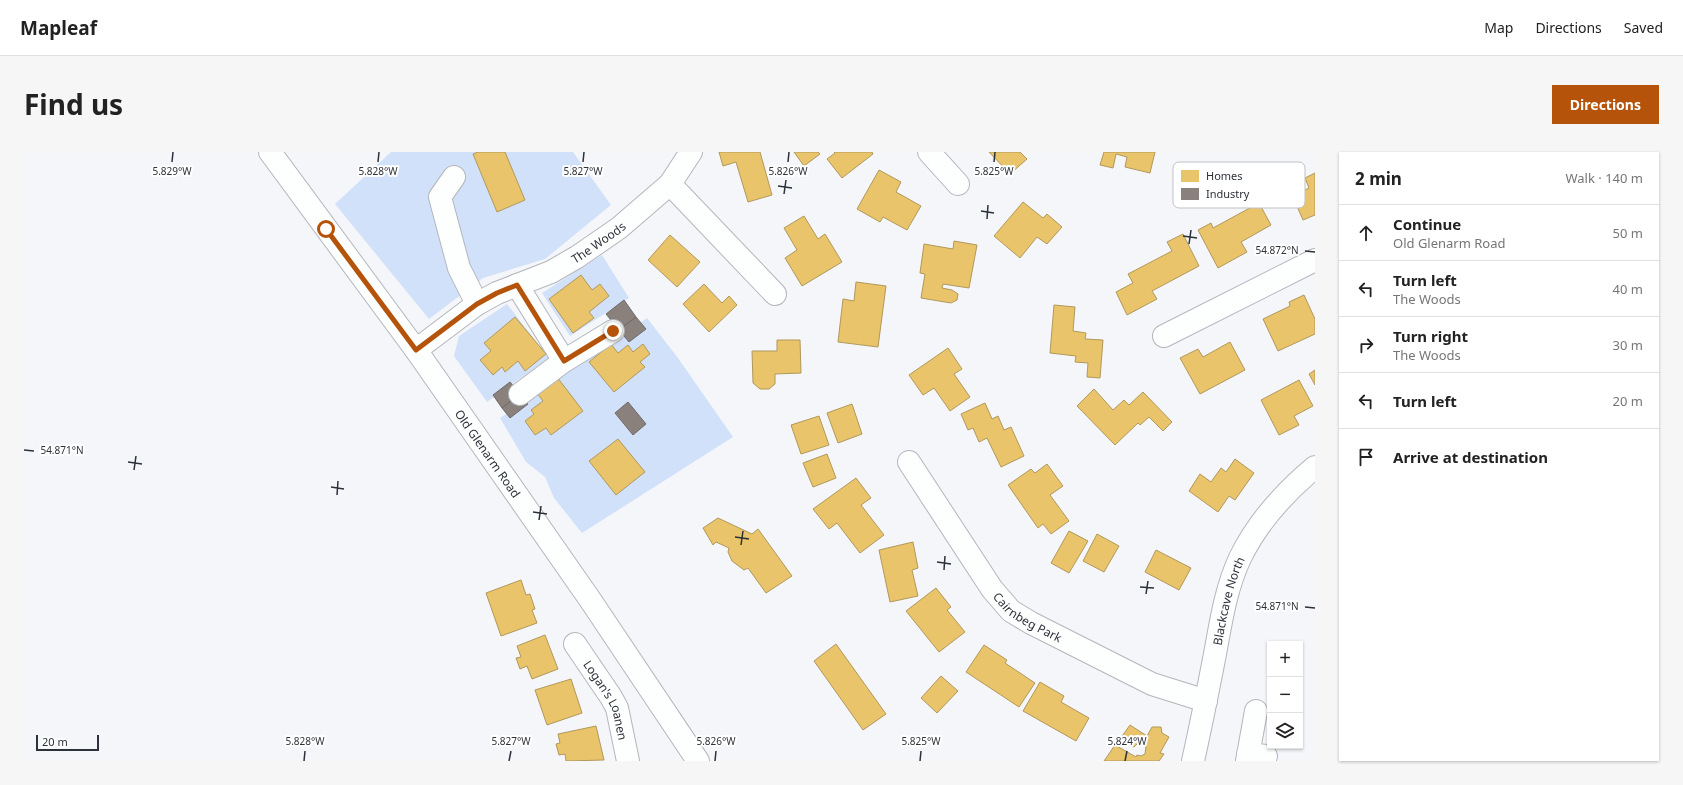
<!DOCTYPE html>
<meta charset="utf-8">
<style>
:root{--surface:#fff;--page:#f6f6f6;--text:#222;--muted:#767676;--line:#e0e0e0;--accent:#b45309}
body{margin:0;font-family:"Noto Sans",sans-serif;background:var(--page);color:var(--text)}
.controls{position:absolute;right:12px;bottom:12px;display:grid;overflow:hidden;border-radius:0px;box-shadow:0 1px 3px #0004}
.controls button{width:36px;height:36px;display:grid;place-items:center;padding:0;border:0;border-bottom:1px solid var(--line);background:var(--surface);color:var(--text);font:20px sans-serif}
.scale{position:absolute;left:12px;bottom:10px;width:63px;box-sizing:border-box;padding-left:4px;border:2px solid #2d3139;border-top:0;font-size:11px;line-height:14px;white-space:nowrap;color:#2d3139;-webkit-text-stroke:3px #fff;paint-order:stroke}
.stop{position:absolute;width:12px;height:12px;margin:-9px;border:3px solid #b45309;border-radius:50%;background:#fff}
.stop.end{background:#b45309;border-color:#fff;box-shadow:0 1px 4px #0008}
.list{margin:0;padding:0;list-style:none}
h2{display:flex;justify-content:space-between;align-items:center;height:52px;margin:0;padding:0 16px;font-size:17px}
h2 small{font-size:13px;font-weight:400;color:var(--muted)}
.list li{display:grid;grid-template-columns:26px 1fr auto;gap:12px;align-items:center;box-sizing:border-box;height:56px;padding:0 16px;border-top:1px solid var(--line)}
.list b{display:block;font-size:15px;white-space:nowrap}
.list p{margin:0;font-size:13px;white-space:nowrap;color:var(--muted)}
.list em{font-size:13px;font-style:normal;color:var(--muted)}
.icon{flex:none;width:22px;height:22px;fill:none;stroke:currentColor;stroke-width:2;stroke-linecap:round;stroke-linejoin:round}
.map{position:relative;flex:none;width:1291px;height:609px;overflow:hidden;border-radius:0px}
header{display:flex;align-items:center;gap:24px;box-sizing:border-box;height:56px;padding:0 20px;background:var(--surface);border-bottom:1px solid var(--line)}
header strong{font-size:19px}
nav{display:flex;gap:22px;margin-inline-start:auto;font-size:14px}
.intro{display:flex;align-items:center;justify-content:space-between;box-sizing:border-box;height:96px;padding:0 24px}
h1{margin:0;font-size:28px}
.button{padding:10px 18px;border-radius:0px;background:var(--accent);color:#fff;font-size:14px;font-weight:700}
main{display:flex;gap:24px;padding:0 24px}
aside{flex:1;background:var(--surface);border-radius:0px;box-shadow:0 1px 3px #0004}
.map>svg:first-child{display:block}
.green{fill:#d2e1fa}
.homes{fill:#e9c46a;stroke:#b1985b}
.industry{fill:#8a817c;stroke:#6e6968}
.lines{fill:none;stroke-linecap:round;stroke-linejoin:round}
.minor-casing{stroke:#b3b6bc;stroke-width:24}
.minor{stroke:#fdfefe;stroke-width:22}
.route{stroke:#b45309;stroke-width:5}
.ticks{fill:none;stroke:#2d3139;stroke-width:1.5}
.labels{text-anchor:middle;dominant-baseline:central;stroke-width:4;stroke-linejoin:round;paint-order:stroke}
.street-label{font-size:12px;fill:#2d3139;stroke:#fff}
.key{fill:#fff;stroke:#c0c1c4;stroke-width:1}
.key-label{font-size:11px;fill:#2d3139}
.ticks-label{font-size:10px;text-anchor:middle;fill:#2d3139;stroke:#fff;stroke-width:4;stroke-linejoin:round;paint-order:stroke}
</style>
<header>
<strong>Mapleaf</strong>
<nav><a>Map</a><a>Directions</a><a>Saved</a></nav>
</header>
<div class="intro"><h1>Find us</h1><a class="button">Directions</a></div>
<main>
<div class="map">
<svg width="1291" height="609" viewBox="0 0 1291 609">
<rect width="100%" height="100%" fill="#f4f6fa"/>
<g class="green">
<polygon points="367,0 549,0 587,53 521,107 459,126 405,167 311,52"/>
<polygon points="578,103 605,146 546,184 518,141"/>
<polygon points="483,152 525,206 463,250 430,204 435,184"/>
<polygon points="623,166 654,206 709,285 558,381 530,346 521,325 502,310 476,266"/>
</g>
<g class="homes">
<polygon points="454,0 481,0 501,48 473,60 449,2"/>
<polygon points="695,0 736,0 748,43 724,50 712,10 699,14"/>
<polygon points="770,0 794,0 796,2 780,14"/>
<polygon points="810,0 848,0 849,2 818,26 803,7 811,1"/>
<polygon points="965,0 996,0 1003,7 986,22"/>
<polygon points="1080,0 1131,0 1126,21 1101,15 1103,5 1092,2 1089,16 1076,13"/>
<polygon points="855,18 877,30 872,40 897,54 883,78 859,65 856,70 833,57"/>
<polygon points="1291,21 1291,63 1279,68 1265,36 1275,31 1279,39 1285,36 1281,26"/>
<polygon points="999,50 1019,66 1023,62 1038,75 1023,92 1013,85 996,106 970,84"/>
<polygon points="1235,51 1247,73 1217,90 1223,100 1194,116 1174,78 1187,71 1189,76"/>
<polygon points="780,64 794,87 801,82 818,110 778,134 761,106 773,98 760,76"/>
<polygon points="1159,82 1175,114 1128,139 1133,147 1103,163 1092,140 1109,131 1104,122 1148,99 1143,90"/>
<polygon points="646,83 676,110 653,135 624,108"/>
<polygon points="930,89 953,93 945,136 919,132 918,136 928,138 934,142 933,148 927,151 897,146 901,122 896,121 900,92 929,97"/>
<polygon points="557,123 568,138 576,132 585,144 565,160 570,166 549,181 525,147"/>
<polygon points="832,130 862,134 854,195 814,190 819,147 830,149"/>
<polygon points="680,132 698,151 705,144 713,153 685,180 659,152"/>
<polygon points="1280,143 1291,167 1291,182 1254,199 1239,167 1266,154 1265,150"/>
<polygon points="1030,153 1051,155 1049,179 1062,181 1061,187 1079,188 1076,226 1063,225 1064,211 1051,210 1052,204 1026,201"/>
<polygon points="491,165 522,202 501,219 494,209 481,220 478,215 469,223 456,208 467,199 460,191"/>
<polygon points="753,188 776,188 777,221 751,222 751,232 745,237 736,237 729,231 728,199 753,199"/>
<polygon points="1206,190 1221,218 1176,242 1156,206 1174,197 1179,205"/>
<polygon points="587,192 594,201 604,193 609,200 619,192 626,202 616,210 621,215 590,240 565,210"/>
<polygon points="924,196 938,217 930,222 946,245 926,259 910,236 899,243 885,223"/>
<polygon points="1291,218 1291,233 1285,222"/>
<polygon points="533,225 559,259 527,283 522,276 511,283 501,269 510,262 507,258 519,249 513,241"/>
<polygon points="1275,228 1289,254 1270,264 1275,273 1255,283 1237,248"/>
<polygon points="1070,237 1089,258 1100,248 1105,253 1119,240 1148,270 1139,279 1125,265 1116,273 1114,271 1091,293 1053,254"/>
<polygon points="961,251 968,267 974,264 980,278 987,275 1000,304 977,315 963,286 955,290 949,276 944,278 937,262"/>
<polygon points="828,252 838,282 814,291 803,261"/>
<polygon points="795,264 805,293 777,302 767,273"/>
<polygon points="594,287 621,320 592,343 565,309"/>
<polygon points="803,302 812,326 789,335 779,311"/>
<polygon points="1211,307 1230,321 1211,348 1205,344 1194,360 1165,339 1176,322 1187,330 1197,316 1202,320"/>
<polygon points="1023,312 1039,334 1026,343 1045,369 1027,382 1019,372 1014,376 984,333 1007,317 1011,321"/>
<polygon points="832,326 847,346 837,353 860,383 836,401 813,371 805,377 789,357"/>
<polygon points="694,366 728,382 734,377 768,424 742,441 724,416 720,418 708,409 704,400 705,396 692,390 689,393 679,376"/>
<polygon points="1045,379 1064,389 1045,421 1027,411"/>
<polygon points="1073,382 1095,394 1080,420 1059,409"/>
<polygon points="889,390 894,416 888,418 894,444 866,450 855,398"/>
<polygon points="1132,398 1167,416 1155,438 1121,420"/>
<polygon points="497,428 502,443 506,442 511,457 508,458 513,471 477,484 462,441"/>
<polygon points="912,436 927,455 923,458 941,480 915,500 882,459"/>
<polygon points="521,483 534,517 508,527 503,514 496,517 492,506 497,505 493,494"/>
<polygon points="812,492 862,562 839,578 790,509"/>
<polygon points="960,493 983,508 981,511 1011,531 995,555 942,520"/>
<polygon points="917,524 934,539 913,561 897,546"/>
<polygon points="547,527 558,561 523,573 511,538"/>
<polygon points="1016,530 1040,544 1037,550 1065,566 1052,589 999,559"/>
<polygon points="1106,573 1123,584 1128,575 1137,575 1138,581 1145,585 1136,601 1140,602 1135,609 1080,609 1091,593 1112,605 1113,603 1117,604 1121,602 1122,594 1119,591 1114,591 1110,595 1096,587"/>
<polygon points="572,574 580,608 542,609 541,602 535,603 532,592 536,591 534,582"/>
</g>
<g class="industry">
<polygon points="600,148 612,165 595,178 582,162"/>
<polygon points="612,165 622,177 605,190 595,178"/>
<polygon points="486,230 496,242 478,256 469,243"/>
<polygon points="496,242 504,252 486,266 478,256"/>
<polygon points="604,250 622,272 609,283 591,261"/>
</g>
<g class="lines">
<defs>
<g id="minor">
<path id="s1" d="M246 0 392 198 567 449 674 609"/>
<polyline points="905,0 934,32"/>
<polyline points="430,25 416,45 435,116 453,152"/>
<polyline points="646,32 751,142"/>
<polyline points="493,133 540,209"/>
<polyline points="1140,184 1291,108"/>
<path id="s2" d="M392 198 453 152 473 141 527 120 553 105 595 76 646 32 667 0"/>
<polyline points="496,242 540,209 589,179"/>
<path id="s3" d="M885 310 968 437 987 459 1007 471 1128 532 1182 549"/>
<path id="s4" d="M551 492 587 545 593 556 604 609"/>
<polyline points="1224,602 1242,604"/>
<path id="s5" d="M1169 609C1177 573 1184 538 1191 502 1197 469 1202 436 1216 406 1233 371 1261 340 1291 315"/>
<polyline points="1223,609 1232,559"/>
</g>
</defs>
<use href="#minor" class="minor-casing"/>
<use href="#minor" class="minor"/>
</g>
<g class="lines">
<polyline class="route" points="302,77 392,198 453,152 473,141 493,133 540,209 589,179"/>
</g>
<path class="ticks" d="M148 10 149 0M354 10 355 0M559 10 560 0M764 10 765 0M970 10 971 0M754 34 768 36M760 42 762 28M957 59 970 61M963 67 964 53M1159 84 1173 86M1165 92 1167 78M1281 99 1291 100M0 298 10 299M104 310 118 312M110 318 112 304M307 335 320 337M313 343 314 329M509 360 523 362M515 368 517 354M711 385 725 387M717 393 719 379M913 410 927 412M920 418 921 404M1116 435 1130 436M1122 442 1124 429M1281 455 1291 456M280 609 281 599M485 609 487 599M691 609 692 599M896 609 897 599M1101 609 1103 599"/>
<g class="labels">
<g class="street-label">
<text stroke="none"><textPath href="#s2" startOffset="213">The Woods</textPath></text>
<text stroke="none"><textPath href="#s1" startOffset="372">Old Glenarm Road</textPath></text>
<text stroke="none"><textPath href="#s5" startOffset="164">Blackcave North</textPath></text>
<text stroke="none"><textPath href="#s3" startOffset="198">Cairnbeg Park</textPath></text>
<text stroke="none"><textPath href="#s4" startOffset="65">Logan's Loanen</textPath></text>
</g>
</g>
<rect x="1149" y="10" width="132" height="46" rx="6" class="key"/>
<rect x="1157" y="18" width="18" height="12" fill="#e9c46a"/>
<rect x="1157" y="36" width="18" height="12" fill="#8a817c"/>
<g class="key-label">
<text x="1182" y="28">Homes</text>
<text x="1182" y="46">Industry</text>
</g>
<g class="ticks-label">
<text x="148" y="23">5.829°W</text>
<text x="354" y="23">5.828°W</text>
<text x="559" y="23">5.827°W</text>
<text x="764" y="23">5.826°W</text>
<text x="970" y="23">5.825°W</text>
<text x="1253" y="102">54.872°N</text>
<text x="38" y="302">54.871°N</text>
<text x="1253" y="458">54.871°N</text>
<text x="281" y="593">5.828°W</text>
<text x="487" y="593">5.827°W</text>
<text x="692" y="593">5.826°W</text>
<text x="897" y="593">5.825°W</text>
<text x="1103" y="593">5.824°W</text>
</g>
</svg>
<div class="controls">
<button>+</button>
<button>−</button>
<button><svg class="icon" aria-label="layers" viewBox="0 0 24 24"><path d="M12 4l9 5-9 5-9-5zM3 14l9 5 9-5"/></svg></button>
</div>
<div class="scale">20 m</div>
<div class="stop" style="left:302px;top:77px"></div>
<div class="stop end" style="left:589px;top:179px"></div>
</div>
<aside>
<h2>2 min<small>Walk · 140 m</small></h2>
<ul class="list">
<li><svg class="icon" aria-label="ahead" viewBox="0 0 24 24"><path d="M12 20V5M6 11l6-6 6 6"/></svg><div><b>Continue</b><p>Old Glenarm Road</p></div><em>50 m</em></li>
<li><svg class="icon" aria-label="left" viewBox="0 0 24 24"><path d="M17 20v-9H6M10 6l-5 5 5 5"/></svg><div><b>Turn left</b><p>The Woods</p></div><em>40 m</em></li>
<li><svg class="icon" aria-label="right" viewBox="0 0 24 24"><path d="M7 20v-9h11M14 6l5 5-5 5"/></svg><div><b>Turn right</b><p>The Woods</p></div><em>30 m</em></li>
<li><svg class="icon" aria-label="left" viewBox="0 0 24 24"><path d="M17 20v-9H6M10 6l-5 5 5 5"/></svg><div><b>Turn left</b></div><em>20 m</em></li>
<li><svg class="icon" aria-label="arrive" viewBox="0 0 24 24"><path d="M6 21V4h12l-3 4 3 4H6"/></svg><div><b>Arrive at destination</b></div></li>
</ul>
</aside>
</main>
